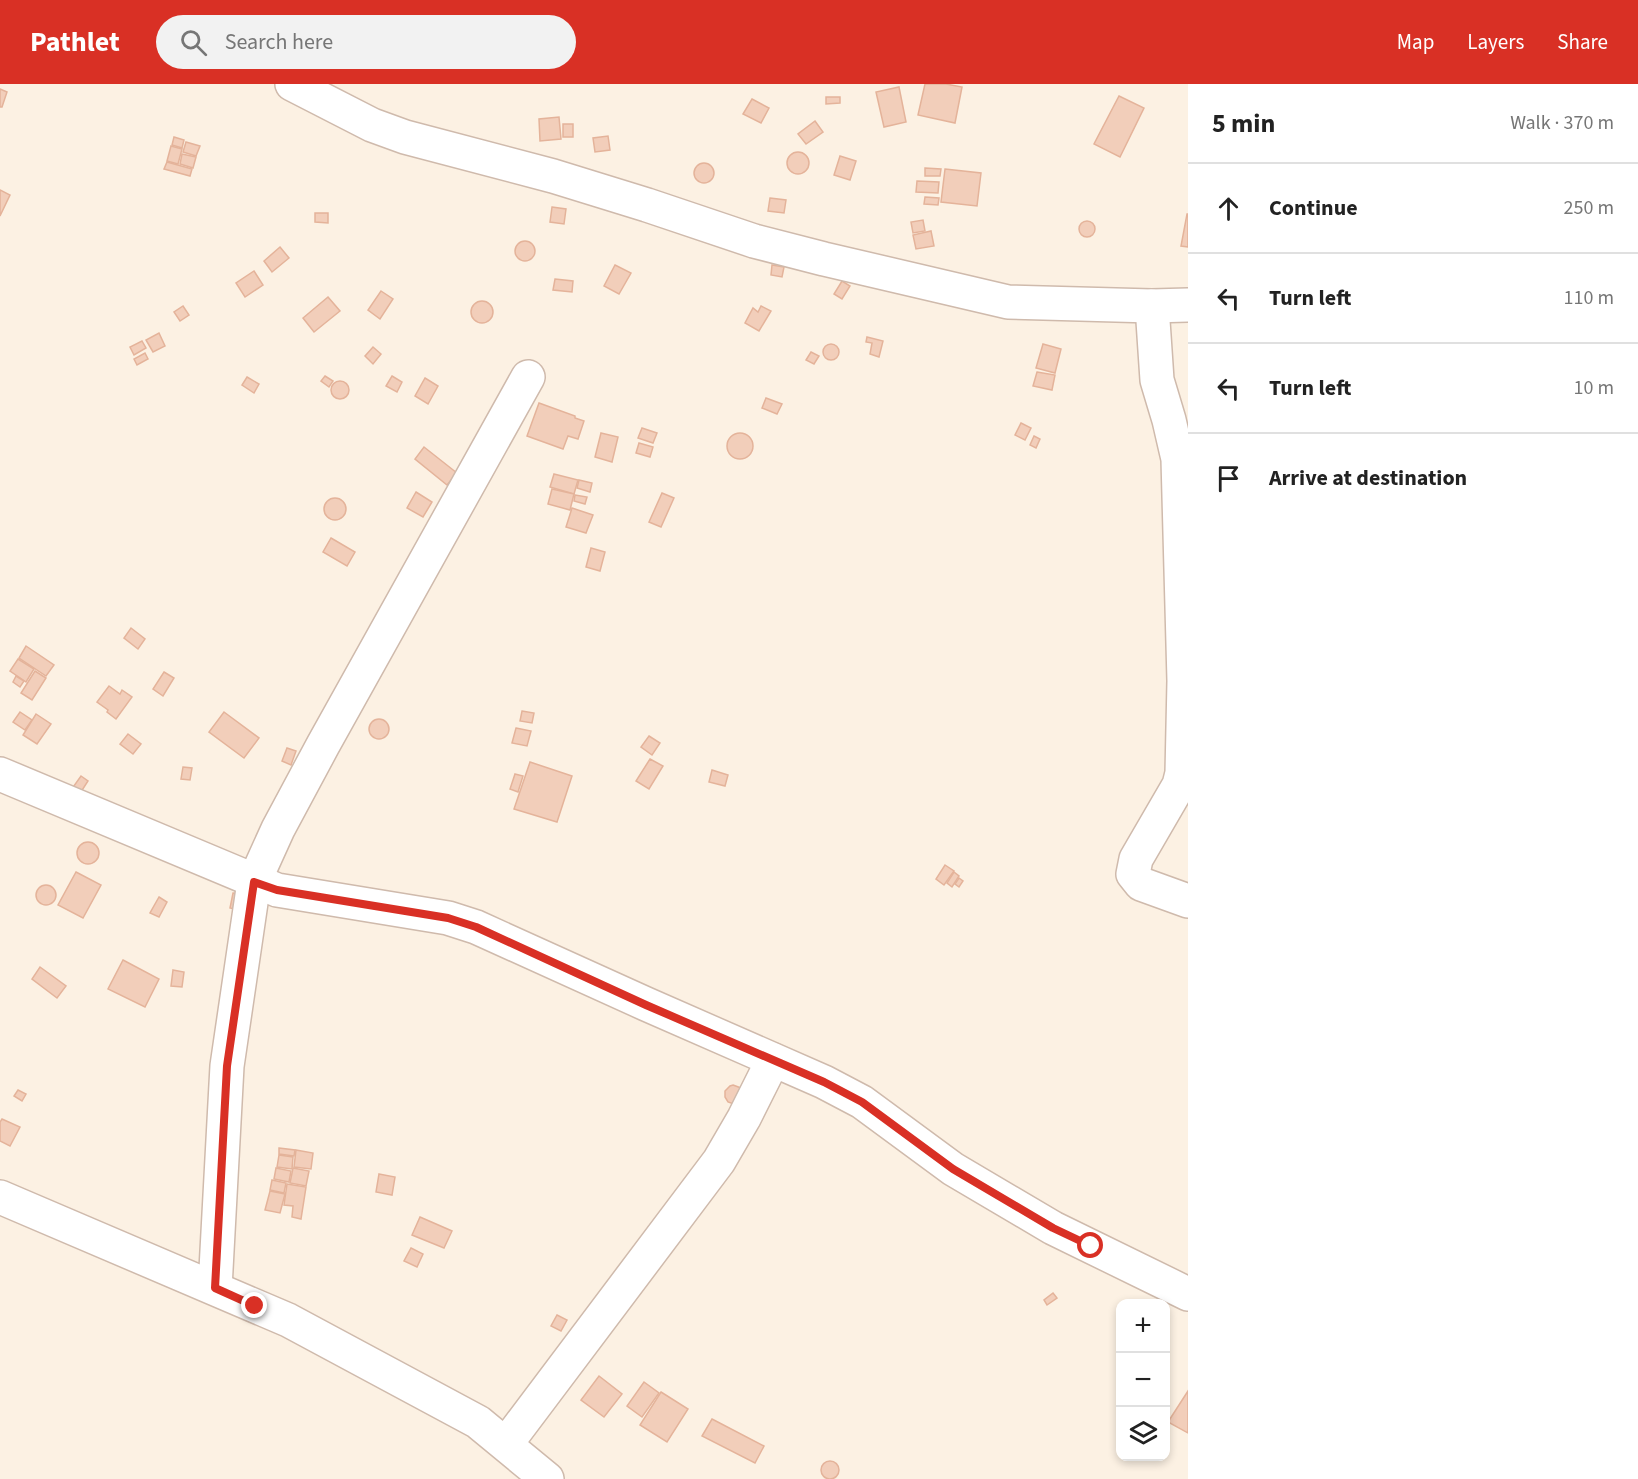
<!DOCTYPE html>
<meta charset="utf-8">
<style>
:root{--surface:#fff;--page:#f2f2f2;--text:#222;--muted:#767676;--line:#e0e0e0;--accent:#d93025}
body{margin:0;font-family:"Source Sans 3",sans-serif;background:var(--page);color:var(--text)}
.controls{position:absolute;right:18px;bottom:18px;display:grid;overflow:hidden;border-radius:12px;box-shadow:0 3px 9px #0003}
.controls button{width:54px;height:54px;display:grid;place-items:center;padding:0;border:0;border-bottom:2px solid var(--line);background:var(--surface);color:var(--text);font:30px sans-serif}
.stop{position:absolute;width:18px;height:18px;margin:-14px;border:4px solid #d93025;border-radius:50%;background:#fff}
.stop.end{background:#d93025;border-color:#fff;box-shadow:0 2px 6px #0008}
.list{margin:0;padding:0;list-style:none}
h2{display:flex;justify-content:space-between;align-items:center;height:78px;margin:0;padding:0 24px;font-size:26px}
h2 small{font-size:20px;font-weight:400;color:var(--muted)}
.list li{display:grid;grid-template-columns:39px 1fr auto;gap:18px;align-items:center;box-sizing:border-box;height:90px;padding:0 24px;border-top:2px solid var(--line)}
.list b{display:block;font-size:22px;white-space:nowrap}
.list em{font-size:20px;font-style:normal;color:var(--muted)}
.icon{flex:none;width:33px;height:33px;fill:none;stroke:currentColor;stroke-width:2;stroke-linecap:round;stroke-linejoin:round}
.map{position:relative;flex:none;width:1188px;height:1395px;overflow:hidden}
header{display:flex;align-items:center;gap:36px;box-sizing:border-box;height:84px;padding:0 30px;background:var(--accent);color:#fff}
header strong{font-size:28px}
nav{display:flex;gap:33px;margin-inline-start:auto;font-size:21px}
.search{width:420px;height:54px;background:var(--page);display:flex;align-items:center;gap:15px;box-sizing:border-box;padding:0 21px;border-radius:33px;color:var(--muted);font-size:22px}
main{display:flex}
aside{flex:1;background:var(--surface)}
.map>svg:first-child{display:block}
.building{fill:#f2ceba;stroke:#e4b39a;stroke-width:1.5}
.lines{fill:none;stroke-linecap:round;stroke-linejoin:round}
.minor-casing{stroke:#cfbaac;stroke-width:36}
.minor{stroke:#fff;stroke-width:33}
.route{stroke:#d93025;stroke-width:8}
</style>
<header>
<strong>Pathlet</strong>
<div class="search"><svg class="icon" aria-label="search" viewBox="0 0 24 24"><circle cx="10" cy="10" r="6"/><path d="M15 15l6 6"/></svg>Search here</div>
<nav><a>Map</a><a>Layers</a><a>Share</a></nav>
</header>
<main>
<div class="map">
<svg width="1188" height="1395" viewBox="0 0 1188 1395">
<rect width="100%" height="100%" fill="#fcf1e3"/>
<g class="building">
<polygon points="925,0 946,0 962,3 955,39 918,31"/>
<polygon points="899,3 906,38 884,43 876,8"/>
<polygon points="0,5 7,8 2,23 0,23"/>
<polygon points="1119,12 1144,24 1120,73 1094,60"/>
<polygon points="826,13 840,13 840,19 826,20"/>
<polygon points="752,15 769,24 761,39 743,30"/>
<polygon points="559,33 561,55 540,57 539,35"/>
<polygon points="815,37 823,48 806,60 798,50"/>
<rect x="563" y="40" width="10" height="13"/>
<polygon points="608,52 610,66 595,68 593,54"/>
<polygon points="174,53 184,56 182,64 172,61"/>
<polygon points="186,58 200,62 196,72 183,68"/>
<polygon points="171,62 182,65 178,80 167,77"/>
<circle cx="798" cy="79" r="11"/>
<polygon points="182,70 196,73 193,84 180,80"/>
<polygon points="840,72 856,77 850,96 834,91"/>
<polygon points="167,78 192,85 190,92 164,85"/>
<circle cx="704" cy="89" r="10"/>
<polygon points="925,84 941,85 940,92 925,92"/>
<polygon points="945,85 981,89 977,122 941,118"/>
<polygon points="917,97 939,98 938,109 916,108"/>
<polygon points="0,106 10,111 0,132"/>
<polygon points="925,113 939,114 938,121 924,120"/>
<polygon points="770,114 786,116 784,129 768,127"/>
<polygon points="552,123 566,125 564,140 550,138"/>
<polygon points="315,129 328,129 328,139 315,138"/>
<polygon points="1187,130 1188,130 1188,163 1181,162"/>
<polygon points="923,136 925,147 913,149 911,138"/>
<circle cx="1087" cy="145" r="8"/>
<polygon points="931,147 934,162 916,165 913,151"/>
<circle cx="525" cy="167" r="10"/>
<polygon points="280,163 289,174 272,188 264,177"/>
<polygon points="615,181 631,189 619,210 604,202"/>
<polygon points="772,181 784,183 782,193 771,191"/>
<polygon points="254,187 263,201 245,213 236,199"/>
<polygon points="555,195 573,197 572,208 553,206"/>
<polygon points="842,197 850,202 842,215 834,210"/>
<polygon points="381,207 393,215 380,235 368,226"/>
<polygon points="328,213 340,227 314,248 303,234"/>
<circle cx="482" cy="228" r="11"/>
<polygon points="183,222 189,231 180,237 174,228"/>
<polygon points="761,222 771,227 759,247 745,239 753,224 758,228"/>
<polygon points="159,249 165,262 153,268 146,256"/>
<polygon points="867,253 883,257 879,273 870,270 872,259 866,258"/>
<polygon points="142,257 146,264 134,271 130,263"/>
<circle cx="831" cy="268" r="8"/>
<polygon points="1043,260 1061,265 1055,289 1036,284"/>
<polygon points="373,263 381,270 373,280 365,272"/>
<polygon points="811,268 819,272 814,280 806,276"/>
<polygon points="145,269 148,275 137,281 134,275"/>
<polygon points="1037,288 1055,291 1052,306 1033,302"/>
<polygon points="325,292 333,297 329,303 321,297"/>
<polygon points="392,292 402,298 397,308 386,302"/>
<polygon points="247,293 259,300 254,309 242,301"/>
<polygon points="425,294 438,302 428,320 415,312"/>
<circle cx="340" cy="306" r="9"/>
<polygon points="766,314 782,320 777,330 762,324"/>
<polygon points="539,319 575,332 575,334 584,337 578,355 568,352 563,365 527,352"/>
<polygon points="1021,339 1031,344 1025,356 1015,351"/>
<polygon points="642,344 657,349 653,359 638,354"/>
<circle cx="740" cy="362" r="13"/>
<polygon points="601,349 618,353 612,378 595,373"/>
<polygon points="1034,352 1040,355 1036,364 1030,361"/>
<polygon points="639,359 653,363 650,373 636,369"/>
<polygon points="424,363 457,389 447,401 415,375"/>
<polygon points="554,390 578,396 574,410 550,403"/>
<polygon points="579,396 592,399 590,408 577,404"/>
<polygon points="552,405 574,410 570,426 548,420"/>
<polygon points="416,408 432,418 423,433 407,424"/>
<polygon points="662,409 674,414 661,443 649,438"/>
<polygon points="575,411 587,413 585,420 574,417"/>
<circle cx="335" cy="425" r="11"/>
<polygon points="572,424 593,431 586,449 566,443"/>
<polygon points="331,454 355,468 347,482 323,468"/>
<polygon points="591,464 605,468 600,487 586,483"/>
<polygon points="131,544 145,555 138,565 124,554"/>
<polygon points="26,562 54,581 46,592 19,574"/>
<polygon points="18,575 34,585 26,598 10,587"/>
<polygon points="35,587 46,594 32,616 21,609"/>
<polygon points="164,588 174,594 163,612 153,605"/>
<polygon points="16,592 24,597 20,603 13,598"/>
<polygon points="109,602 120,610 122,606 132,613 116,635 107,628 108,626 97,618"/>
<polygon points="522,627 534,629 532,639 520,637"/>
<polygon points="20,628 32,636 25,646 13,638"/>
<polygon points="224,628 259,654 244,674 209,648"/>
<polygon points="36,630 51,640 37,660 23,651"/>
<circle cx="379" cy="645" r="10"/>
<polygon points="516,644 531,647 527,662 512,659"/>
<polygon points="128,650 141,660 133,670 120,660"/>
<polygon points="649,652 660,659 652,671 641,663"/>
<polygon points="287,664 296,667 291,681 282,677"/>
<polygon points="650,675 663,682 649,705 636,697"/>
<polygon points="530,678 572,692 557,738 514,725"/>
<polygon points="183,683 192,684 190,696 181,695"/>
<polygon points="712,686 728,691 725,702 709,698"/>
<polygon points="515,690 523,692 518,708 510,705"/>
<polygon points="81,692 88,697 79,711 71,706"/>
<circle cx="88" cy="769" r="11"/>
<polygon points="945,781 954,787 944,801 936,795"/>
<polygon points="76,788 101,801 83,834 58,821"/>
<polygon points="954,788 959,792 952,803 947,799"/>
<polygon points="959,794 963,797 959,803 955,800"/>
<circle cx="46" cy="811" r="10"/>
<polygon points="233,809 242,810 239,826 230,824"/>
<polygon points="159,813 167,818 159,833 150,829"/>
<polygon points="123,876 159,895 145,923 108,905"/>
<polygon points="40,883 66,902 57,914 32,895"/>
<polygon points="173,886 184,888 182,903 171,902"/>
<polygon points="733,1001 741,1004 734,1020 728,1018 725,1013 725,1007 730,1002"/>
<polygon points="18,1006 26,1010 22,1017 14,1012"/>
<polygon points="2,1035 20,1043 10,1062 0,1057 0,1038"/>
<polygon points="279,1064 295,1066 294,1072 279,1070"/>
<polygon points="296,1066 313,1069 311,1085 294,1083"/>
<polygon points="279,1071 293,1073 292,1085 277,1083"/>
<polygon points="276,1084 291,1087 289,1098 274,1095"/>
<polygon points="293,1084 309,1087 306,1102 290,1099"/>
<polygon points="379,1090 395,1093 392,1111 376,1108"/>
<polygon points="272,1096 286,1099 284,1109 270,1106"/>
<polygon points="287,1100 306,1103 301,1135 292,1133 293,1122 284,1121"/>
<polygon points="270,1107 285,1110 280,1129 265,1126"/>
<polygon points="420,1133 452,1147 444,1164 412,1151"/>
<polygon points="411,1164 423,1170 417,1183 404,1177"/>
<polygon points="1053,1209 1057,1214 1047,1221 1044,1216"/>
<polygon points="557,1231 567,1236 561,1247 551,1242"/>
<polygon points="599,1292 622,1310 604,1333 581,1316"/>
<polygon points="644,1298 659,1309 642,1333 627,1322"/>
<polygon points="1188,1307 1188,1349 1168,1338"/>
<polygon points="661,1308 688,1325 667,1358 640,1341"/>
<polygon points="712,1335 764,1362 755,1379 702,1352"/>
<circle cx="830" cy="1386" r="9"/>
</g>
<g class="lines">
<defs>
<g id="minor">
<polyline points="292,0 372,41 405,53 553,92 647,121 754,157 824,175 1008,218 1152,222 1188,221"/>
<polyline points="1152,222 1157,296 1169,336 1178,375 1184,597 1182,689 1179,701 1136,775 1133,790 1141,800 1188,817"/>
<polyline points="0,690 277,806 448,834 476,843 646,920 824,998 862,1018 953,1085 1053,1144 1188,1210"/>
<polyline points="0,1113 288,1236 478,1338 547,1395"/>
<polyline points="215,1204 227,982 254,798 278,745 323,661 528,293"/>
<polyline points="506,1360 719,1077 744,1034 773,976"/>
</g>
</defs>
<use href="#minor" class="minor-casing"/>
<use href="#minor" class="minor"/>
</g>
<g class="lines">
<polyline class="route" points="255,1222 215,1204 227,982 254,798 277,806 448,834 476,843 646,921 824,998 862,1018 953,1085 1053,1144 1091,1162"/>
</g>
</svg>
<div class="controls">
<button>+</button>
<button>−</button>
<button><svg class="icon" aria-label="layers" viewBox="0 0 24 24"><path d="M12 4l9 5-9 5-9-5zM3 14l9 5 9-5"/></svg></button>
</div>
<div class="stop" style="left:1091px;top:1162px"></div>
<div class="stop end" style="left:255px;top:1222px"></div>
</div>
<aside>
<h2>5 min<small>Walk · 370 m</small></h2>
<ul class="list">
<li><svg class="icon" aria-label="ahead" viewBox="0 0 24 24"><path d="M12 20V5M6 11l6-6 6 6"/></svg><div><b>Continue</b></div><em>250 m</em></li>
<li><svg class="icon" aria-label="left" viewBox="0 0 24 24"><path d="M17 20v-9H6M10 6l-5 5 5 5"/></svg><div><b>Turn left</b></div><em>110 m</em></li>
<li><svg class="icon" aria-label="left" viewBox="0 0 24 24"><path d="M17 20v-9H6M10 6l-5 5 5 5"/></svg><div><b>Turn left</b></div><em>10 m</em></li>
<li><svg class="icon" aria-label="arrive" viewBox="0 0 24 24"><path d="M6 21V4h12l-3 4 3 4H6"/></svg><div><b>Arrive at destination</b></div></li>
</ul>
</aside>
</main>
